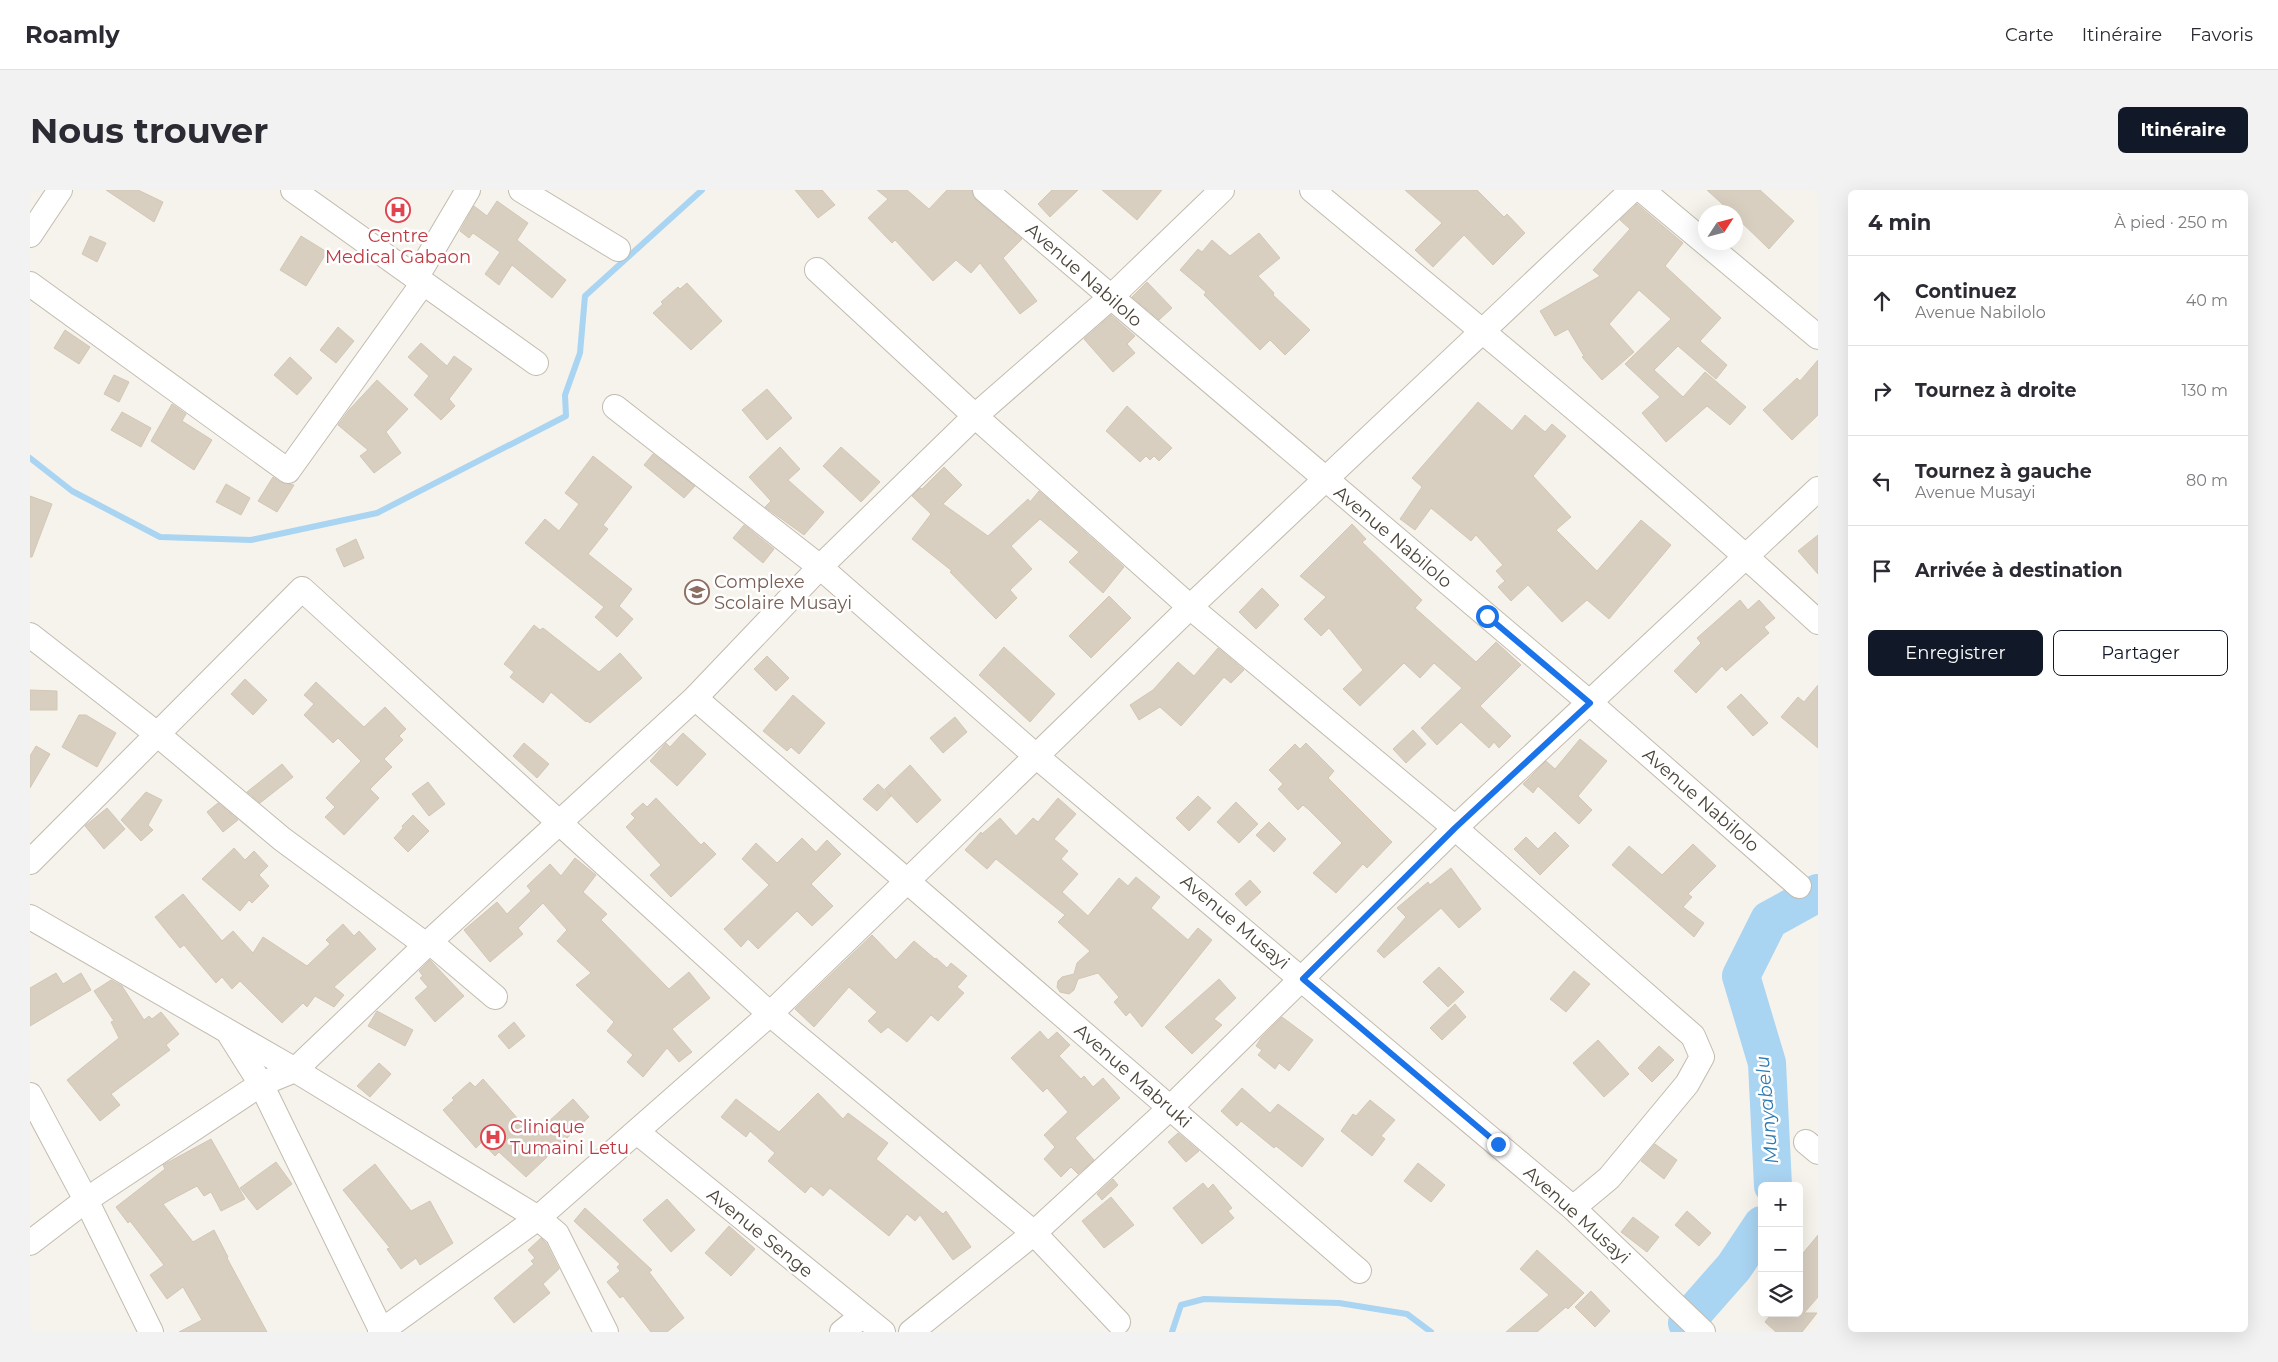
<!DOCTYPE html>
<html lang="fr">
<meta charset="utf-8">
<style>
:root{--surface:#fff;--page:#f2f2f3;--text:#2b2b33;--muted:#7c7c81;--line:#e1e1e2;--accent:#111827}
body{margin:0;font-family:Montserrat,sans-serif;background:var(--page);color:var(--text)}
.controls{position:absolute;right:15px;bottom:15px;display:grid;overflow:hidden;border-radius:8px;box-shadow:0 5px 20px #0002}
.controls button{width:45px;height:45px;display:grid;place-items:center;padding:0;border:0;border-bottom:1px solid var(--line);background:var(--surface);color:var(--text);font:25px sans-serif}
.compass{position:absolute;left:1668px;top:15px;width:45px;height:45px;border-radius:50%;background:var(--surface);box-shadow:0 5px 20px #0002;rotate:54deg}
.stop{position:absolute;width:15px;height:15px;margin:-11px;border:4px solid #1a73e8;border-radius:50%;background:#fff}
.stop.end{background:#1a73e8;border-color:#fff;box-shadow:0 1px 5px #0008}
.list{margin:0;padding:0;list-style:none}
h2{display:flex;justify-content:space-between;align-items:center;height:65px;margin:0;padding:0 20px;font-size:21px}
h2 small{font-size:16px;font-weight:400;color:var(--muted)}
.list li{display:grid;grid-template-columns:32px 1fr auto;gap:15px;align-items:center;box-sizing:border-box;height:90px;padding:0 20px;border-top:1px solid var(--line)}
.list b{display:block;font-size:19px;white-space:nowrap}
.list p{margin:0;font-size:16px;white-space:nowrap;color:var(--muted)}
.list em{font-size:16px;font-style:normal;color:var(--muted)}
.actions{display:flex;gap:10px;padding:15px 20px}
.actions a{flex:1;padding:11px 0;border:1px solid var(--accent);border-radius:8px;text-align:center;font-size:18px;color:var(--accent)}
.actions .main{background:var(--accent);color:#fff}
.icon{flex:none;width:28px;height:28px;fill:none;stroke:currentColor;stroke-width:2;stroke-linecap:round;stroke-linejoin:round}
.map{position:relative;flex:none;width:1788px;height:1142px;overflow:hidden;border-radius:8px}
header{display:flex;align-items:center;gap:30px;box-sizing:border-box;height:70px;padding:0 25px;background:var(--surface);border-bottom:1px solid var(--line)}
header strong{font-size:24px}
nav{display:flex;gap:28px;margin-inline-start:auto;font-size:18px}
.intro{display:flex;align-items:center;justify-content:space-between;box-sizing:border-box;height:120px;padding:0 30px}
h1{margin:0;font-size:35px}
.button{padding:12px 22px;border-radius:8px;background:var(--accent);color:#fff;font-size:18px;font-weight:700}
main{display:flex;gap:30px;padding:0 30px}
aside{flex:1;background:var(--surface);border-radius:8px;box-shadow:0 5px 20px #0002}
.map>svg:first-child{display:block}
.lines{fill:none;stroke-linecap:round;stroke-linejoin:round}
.stream{stroke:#a9d4f2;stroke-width:6}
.river{stroke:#a9d4f2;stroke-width:38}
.building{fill:#d8cfc1;stroke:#d3c7b4}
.minor-casing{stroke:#c2bbae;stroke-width:26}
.minor{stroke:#fff;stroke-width:24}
.route{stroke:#1a73e8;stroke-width:6}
.labels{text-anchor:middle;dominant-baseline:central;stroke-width:5;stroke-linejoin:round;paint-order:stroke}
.health-label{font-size:18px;fill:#be3a42;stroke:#fff}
.street-label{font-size:18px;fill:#4b4439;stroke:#fff}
.education-label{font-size:18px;fill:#785e54;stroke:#fff;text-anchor:start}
.water-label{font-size:19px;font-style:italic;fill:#2e7ab2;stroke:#fff}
</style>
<header>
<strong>Roamly</strong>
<nav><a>Carte</a><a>Itinéraire</a><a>Favoris</a></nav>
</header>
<div class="intro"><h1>Nous trouver</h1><a class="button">Itinéraire</a></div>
<main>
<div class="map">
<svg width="1788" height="1142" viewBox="0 0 1788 1142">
<rect width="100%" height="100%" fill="#f6f3ec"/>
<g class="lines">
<g class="stream">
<polyline points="0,268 42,301 130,347 221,350 347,323 536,226 535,205 550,163 555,106 672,0"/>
<polyline points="1142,1142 1151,1115 1174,1109 1309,1113 1377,1124 1401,1142"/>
</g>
<g class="river">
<polyline points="1743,996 1737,873 1711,786 1739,730 1788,703"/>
<polyline points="1657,1133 1667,1119 1704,1077 1732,1035"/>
</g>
</g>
<g class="building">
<polygon points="76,0 108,0 133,12 124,32"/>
<polygon points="765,0 792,0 805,15 788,28"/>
<polygon points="847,0 877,0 899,19 917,0 942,0 946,10 992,49 973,68 1007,111 990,124 950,73 941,83 926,70 903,91 865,50 862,53 838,28 858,9"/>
<polygon points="1022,0 1048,0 1020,27 1008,14"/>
<polygon points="1072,0 1132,0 1107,30"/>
<polygon points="1375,0 1447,0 1474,27 1477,24 1495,43 1463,75 1434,45 1403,77 1385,60 1412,33"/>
<polygon points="1677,0 1730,0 1764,31 1739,59 1706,27 1706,22 1701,22"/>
<polygon points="467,11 498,33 487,50 536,90 522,108 482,75 469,95 455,84 470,62 443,43 439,48 430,41 444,16 457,26"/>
<polygon points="1607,14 1653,53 1635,76 1691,128 1670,151 1697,175 1686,189 1648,156 1624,180 1653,207 1675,182 1716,217 1700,235 1677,216 1636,252 1612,223 1630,207 1595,174 1641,129 1609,100 1579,134 1604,162 1572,190 1552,167 1554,166 1538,139 1525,146 1510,121 1570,86 1563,80 1600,39 1590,30"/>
<polygon points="1229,43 1250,68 1228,86 1244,103 1243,105 1280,140 1255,165 1240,150 1230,160 1174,105 1176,102 1150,80 1168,59 1172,62 1182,50 1200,66"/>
<polygon points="60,46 76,53 67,72 52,64"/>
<polygon points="271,46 297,62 276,96 250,80"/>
<polygon points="1117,92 1142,118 1129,130 1102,107"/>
<polygon points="657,93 692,131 661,160 623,123 633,114 631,112 648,97 650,99"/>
<polygon points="1081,125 1105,146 1097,154 1105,163 1083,182 1054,149"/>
<polygon points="308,137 324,151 306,173 290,160"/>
<polygon points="35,140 60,157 49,174 24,158"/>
<polygon points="391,153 417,176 424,166 442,179 419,209 425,216 411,230 384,205 399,186 378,167"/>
<polygon points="260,167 282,188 267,205 244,185"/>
<polygon points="1788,170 1788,225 1762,250 1733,220 1767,188 1770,191"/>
<polygon points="84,185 99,192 89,212 74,204"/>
<polygon points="347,190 378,219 356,242 371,263 344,283 330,266 338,260 308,235 319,220"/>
<polygon points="737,199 762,228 737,250 712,220"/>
<polygon points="1448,212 1482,241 1495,225 1515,242 1522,234 1536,246 1503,286 1541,327 1526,340 1567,381 1611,330 1641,355 1579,429 1557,410 1532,432 1498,395 1481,411 1468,397 1475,391 1466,381 1473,375 1446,345 1441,351 1401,318 1385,340 1370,329 1392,297 1382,288"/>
<polygon points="142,214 156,224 152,231 182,250 164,280 121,251"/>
<polygon points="1097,216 1142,258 1129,271 1124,266 1120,270 1116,266 1110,272 1076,241"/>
<polygon points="92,222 121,238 111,257 81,240"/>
<polygon points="750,257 770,279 758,290 794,322 774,345 735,317 741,311 719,287"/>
<polygon points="811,257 850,292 831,312 793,276"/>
<polygon points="623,264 665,296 654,308 614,275"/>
<polygon points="563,266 602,297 573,335 578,339 558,364 602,399 589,416 603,429 587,447 565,427 574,417 495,353 515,329 529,341 549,314 535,303"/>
<polygon points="914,277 932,295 913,314 958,346 998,309 1000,312 1009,301 1094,377 1073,403 1039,372 1049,362 1010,329 981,356 1002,379 980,400 987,408 966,429 920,382 922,381 882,349 901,324 882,306 890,298 892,299"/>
<polygon points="243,287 250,292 264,295 247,322 228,311"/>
<polygon points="196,294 220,308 211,325 186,312"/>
<polygon points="0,306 22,314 2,367 0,367"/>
<polygon points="1322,334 1336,349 1332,352 1392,410 1385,418 1446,472 1466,452 1491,475 1450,516 1481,546 1469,558 1464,552 1459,558 1431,532 1407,555 1391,538 1432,498 1404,473 1390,488 1374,473 1330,516 1313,499 1333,480 1299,438 1291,446 1274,429 1296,407 1270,386"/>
<polygon points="714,335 744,359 733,373 703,348"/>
<polygon points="1788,345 1788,384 1768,361"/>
<polygon points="326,349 334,368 314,377 306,359"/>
<polygon points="1232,398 1249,415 1226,439 1209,422"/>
<polygon points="1079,406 1101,428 1061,468 1039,446"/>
<polygon points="1710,410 1718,420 1729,410 1745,428 1734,437 1739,443 1696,481 1692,476 1666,503 1644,481 1671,453 1667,448"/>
<polygon points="504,435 510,440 513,438 569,482 590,463 612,488 560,533 557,531 556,532 521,502 513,513 480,487 484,482 474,474"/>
<polygon points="974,457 1025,504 1000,532 949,485"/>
<polygon points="1188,458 1214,480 1201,493 1194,487 1151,536 1130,517 1109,530 1100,515 1123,500 1148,472 1164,486"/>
<polygon points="737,466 759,488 746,501 724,479"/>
<polygon points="215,489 237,510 223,525 201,504"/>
<polygon points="286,492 334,537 355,517 376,539 369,546 373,550 354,569 362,577 340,599 349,608 314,645 295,627 305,617 296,608 331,571 308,548 303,553 274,525 284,514 274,505"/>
<polygon points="1788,495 1788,558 1751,527 1768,507 1774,512"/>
<polygon points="0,500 27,501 27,520 0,520"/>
<polygon points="1711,504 1738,533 1723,546 1697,517"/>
<polygon points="763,505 795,533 769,564 761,557 757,561 733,541"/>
<polygon points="49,525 56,525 86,543 67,577 32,557"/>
<polygon points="925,527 937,542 913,563 900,548"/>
<polygon points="1383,540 1396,554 1376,573 1363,559"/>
<polygon points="653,543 676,564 647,596 620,571 636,553 640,557"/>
<polygon points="1550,549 1577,571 1548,606 1562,620 1549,634 1508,596 1503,603 1493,594 1516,571 1525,579"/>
<polygon points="494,553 519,574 507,588 483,566"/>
<polygon points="1276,553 1304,581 1298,588 1362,652 1337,678 1333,674 1306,703 1283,683 1312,653 1278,619 1273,615 1268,620 1248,599 1253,594 1239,580 1265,554 1270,559"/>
<polygon points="6,556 20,564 0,598 0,566"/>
<polygon points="252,574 263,587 230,613 217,602"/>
<polygon points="880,575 911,610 887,633 855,599"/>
<polygon points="398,592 415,614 399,626 382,604"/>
<polygon points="848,594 861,606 847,621 833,609"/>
<polygon points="116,602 132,610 118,635 123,640 111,651 91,630"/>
<polygon points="1168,606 1181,618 1159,641 1146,628"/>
<polygon points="626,608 671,655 674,652 686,664 641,707 620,685 631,675 596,637 605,628 601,624 613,613 617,617"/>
<polygon points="1028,608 1046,624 1024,649 1038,661 1031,669 1048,684 1032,702 1058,726 1089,688 1098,696 1106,687 1130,707 1121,718 1158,750 1168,738 1182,750 1112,837 1100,822 1096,826 1084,812 1089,807 1068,783 1048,789 1044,800 1039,804 1030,802 1027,797 1028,791 1032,787 1044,784 1047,773 1060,761 1028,732 1035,725 966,669 957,679 935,660 951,642 952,644 970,628 986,646 1003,628 1008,632"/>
<polygon points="1206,612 1228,634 1209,653 1187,632"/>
<polygon points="188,613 208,630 193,642 177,622"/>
<polygon points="77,618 95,639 74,659 55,636"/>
<polygon points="383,625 399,641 378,662 364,648 373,638 372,636"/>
<polygon points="1239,632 1256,649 1244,662 1226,645"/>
<polygon points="1525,642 1539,656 1510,685 1484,659 1496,647 1508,659"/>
<polygon points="772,648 786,662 797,650 811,664 781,694 803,716 782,736 767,721 728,759 718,749 711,757 694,739 739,695 712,669 726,653 747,673"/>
<polygon points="1663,654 1686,676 1658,704 1662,707 1653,717 1674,733 1664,747 1582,675 1599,656 1632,685"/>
<polygon points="204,658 215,670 224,661 238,676 229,685 239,696 222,713 219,710 210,721 172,689"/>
<polygon points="545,668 566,685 553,702 577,724 571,730 639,799 659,782 680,808 642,839 662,862 649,872 637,858 613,887 597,872 603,865 577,841 584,832 546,795 561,783 527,751 537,740 513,713 488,738 493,744 460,772 434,740 467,712 477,724 501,701 497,696 520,674 531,686"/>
<polygon points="1421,678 1451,719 1429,738 1411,718 1354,768 1347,761 1376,727 1367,718 1398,692 1400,695"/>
<polygon points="1220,690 1231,702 1216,716 1205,704"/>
<polygon points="153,704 192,751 203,741 223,763 233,747 277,776 300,754 296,750 313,734 324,746 329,741 346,759 304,797 314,805 304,817 285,806 277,817 273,813 252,833 210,791 202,799 192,787 186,793 154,755 150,758 125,727"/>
<polygon points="842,745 866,770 884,751 905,769 906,768 917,778 921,773 937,786 927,797 934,803 908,831 901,825 877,852 858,837 851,843 838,831 847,822 819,797 784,837 765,819"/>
<polygon points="400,770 434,806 405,832 385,808 398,797 390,788 393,786 389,781"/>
<polygon points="1409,777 1434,802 1418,817 1393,792"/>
<polygon points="1544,781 1560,794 1536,822 1520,809"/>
<polygon points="26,783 33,794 51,783 61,800 0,836 0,798"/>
<polygon points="1189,789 1206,808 1184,829 1192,835 1162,864 1135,837"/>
<polygon points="81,790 92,796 114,830 119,826 122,829 131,822 149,844 136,855 140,860 81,904 90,915 70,931 37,890 89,848 81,832 84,831 64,801"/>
<polygon points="1425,814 1436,827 1412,850 1400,838"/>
<polygon points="347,821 383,840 375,856 338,836"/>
<polygon points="1252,827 1283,850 1259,881 1249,873 1245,879 1228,865 1232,860 1226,856 1231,848"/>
<polygon points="484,832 495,846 479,859 468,846"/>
<polygon points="1010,841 1018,850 1027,842 1040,855 1029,866 1051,889 1054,886 1063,897 1073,888 1090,908 1045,948 1064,970 1048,984 1041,977 1031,987 1014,969 1025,957 1014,945 1038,922 1017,898 1013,902 981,868"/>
<polygon points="1568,850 1599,884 1574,907 1543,873"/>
<polygon points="1629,856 1644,870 1622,892 1608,878"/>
<polygon points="349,873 361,884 340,907 327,896"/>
<polygon points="453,889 503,946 543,909 559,927 496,987 469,962 465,966 452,952 446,958 413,920 424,910 422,908 440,892 445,897"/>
<polygon points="1212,898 1240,923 1248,914 1294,949 1272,977 1246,956 1244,958 1211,931 1207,936 1191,921"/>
<polygon points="788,903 813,929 818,923 858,953 846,969 913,1024 916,1021 941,1057 923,1070 890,1025 885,1031 877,1024 859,1046 800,998 793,1006 781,996 775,1003 738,971 745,963 720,941 716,947 691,927 706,909 749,942"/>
<polygon points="1340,910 1365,930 1351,946 1355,949 1342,966 1311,941 1323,924 1326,926"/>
<polygon points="1148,943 1169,961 1156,972 1138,952"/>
<polygon points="181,949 215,1009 191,1021 181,1002 174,1006 167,996 133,1014 163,1052 184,1040 198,1067 197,1068 237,1142 149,1142 172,1130 153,1097 137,1109 120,1085 134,1075 100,1031 98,1033 86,1017 135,979 133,975"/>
<polygon points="1625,954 1647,970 1634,989 1611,971"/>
<polygon points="246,972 262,994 227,1020 210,998"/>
<polygon points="1388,973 1415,995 1401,1012 1374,991"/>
<polygon points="345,974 381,1021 400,1011 423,1053 390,1075 386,1068 371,1079 357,1059 360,1058 313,1000"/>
<polygon points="1083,989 1088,995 1072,1010 1067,1004"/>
<polygon points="1173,993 1178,999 1183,994 1202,1018 1198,1021 1204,1028 1172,1054 1143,1018"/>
<polygon points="1081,1007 1104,1035 1074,1058 1052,1031"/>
<polygon points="637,1009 665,1040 641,1062 613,1030"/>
<polygon points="555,1018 622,1080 619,1082 654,1128 637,1142 621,1142 593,1106 590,1108 577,1092 590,1081 587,1077 590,1074 544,1031"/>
<polygon points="1657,1021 1681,1043 1669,1056 1645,1035"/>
<polygon points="1603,1027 1629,1047 1617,1062 1591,1042"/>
<polygon points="699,1036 725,1059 701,1086 675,1063"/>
<polygon points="1788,1045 1788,1107 1774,1123 1787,1123 1772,1142 1746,1142 1735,1132 1742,1123 1769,1123 1769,1068"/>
<polygon points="511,1048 516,1053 529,1079 513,1094 520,1103 484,1133 464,1108 504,1074 501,1071 505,1068 498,1060"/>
<polygon points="1507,1060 1554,1103 1538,1119 1536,1117 1507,1142 1476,1142 1519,1105 1490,1079"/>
<polygon points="1561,1101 1580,1121 1565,1137 1545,1117"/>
</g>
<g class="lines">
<defs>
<g id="minor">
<polyline points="263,0 506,173"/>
<polyline points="491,0 588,59"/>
<polyline points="955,0 1560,513 1769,696"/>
<path d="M1282 0C1453 142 1625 282 1788 432"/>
<polyline points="1612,0 1788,147"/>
<polyline points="0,45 30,0"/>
<polyline points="787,80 945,226 1160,417 1425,638 1663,846 1672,867 1657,894 1579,988 1543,1018"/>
<polyline points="386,88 438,0"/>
<polyline points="0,94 258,281 393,93"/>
<polyline points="585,217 790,377 1006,566 1543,1018 1673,1142"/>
<polyline points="0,445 127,544 252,649 396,755"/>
<polyline points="665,508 1329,1081"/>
<polyline points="0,672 272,399 740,824 1004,1043 1088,1132"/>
<polyline points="0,727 265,880 508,1028 527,1044 576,1142"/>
<polyline points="400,752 465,807"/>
<polyline points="200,845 231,894 352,1142"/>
<polyline points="0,905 56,1010 121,1142"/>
<polyline points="607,942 853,1142"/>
<polyline points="1776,952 1788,962"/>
<polyline points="0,1053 56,1010 231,894 265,880 396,755 665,508 790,377 945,226 1080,108 1192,0"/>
<polyline points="350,1142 508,1028 740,824 1160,417 1602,0"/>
<polyline points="812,1142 832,1126"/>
<polyline points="881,1142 1004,1043 1140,918 1425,638 1788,299"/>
</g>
</defs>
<use href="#minor" class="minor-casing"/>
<use href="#minor" class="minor"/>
</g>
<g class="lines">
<polyline class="route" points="1457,426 1560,513 1425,638 1273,789 1468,954"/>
</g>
<defs>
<symbol id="hospital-ring" viewBox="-11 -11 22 22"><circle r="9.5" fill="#fff" stroke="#e0444e" stroke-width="1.5"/><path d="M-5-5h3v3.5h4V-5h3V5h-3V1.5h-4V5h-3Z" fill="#e0444e"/></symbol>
<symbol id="school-ring" viewBox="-11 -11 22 22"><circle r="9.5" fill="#fff" stroke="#8d6e63" stroke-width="1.5"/><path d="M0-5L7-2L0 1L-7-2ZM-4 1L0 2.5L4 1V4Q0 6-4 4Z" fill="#8d6e63"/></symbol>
</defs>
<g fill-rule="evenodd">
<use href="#hospital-ring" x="354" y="6" width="28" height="28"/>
<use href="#school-ring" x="653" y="388" width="28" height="28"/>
<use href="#hospital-ring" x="449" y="933" width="28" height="28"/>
</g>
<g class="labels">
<g class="health-label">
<text x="368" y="46">Centre<tspan x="368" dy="21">Medical Gabaon</tspan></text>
<text x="480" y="937" text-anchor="start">Clinique<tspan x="480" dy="21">Tumaini Letu</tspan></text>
</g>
<g class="street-label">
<text transform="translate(1054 85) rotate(41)">Avenue Nabilolo</text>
<text transform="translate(1363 347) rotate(40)">Avenue Nabilolo</text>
<text transform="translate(1671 610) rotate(41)">Avenue Nabilolo</text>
<text transform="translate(1205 732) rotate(40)">Avenue Musayi</text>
<text transform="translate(1103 886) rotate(41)">Avenue Mabruki</text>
<text transform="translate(1547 1025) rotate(42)">Avenue Musayi</text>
<text transform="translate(730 1043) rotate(39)">Avenue Senge</text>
</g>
<g class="education-label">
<text x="684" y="392">Complexe<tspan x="684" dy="21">Scolaire Musayi</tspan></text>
</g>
<g class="water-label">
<text transform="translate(1737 920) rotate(-95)">Munyabelu</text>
</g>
</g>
</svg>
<div class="controls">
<button>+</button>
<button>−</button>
<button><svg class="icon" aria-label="layers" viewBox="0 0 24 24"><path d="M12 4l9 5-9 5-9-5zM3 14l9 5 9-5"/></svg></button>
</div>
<svg class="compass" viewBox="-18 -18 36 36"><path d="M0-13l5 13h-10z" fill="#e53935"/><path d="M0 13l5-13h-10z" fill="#7c7c81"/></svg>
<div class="stop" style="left:1457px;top:426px"></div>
<div class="stop end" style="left:1468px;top:954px"></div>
</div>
<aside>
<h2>4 min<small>À pied · 250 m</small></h2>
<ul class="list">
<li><svg class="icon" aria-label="ahead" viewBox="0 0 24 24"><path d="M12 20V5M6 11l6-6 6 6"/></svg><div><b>Continuez</b><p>Avenue Nabilolo</p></div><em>40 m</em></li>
<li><svg class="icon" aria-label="right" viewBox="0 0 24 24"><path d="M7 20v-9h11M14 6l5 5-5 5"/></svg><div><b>Tournez à droite</b></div><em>130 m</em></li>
<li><svg class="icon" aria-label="left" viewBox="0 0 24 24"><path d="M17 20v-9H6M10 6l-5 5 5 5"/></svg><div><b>Tournez à gauche</b><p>Avenue Musayi</p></div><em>80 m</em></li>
<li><svg class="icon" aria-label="arrive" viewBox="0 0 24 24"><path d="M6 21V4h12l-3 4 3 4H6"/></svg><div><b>Arrivée à destination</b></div></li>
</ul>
<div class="actions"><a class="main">Enregistrer</a><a>Partager</a></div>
</aside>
</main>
